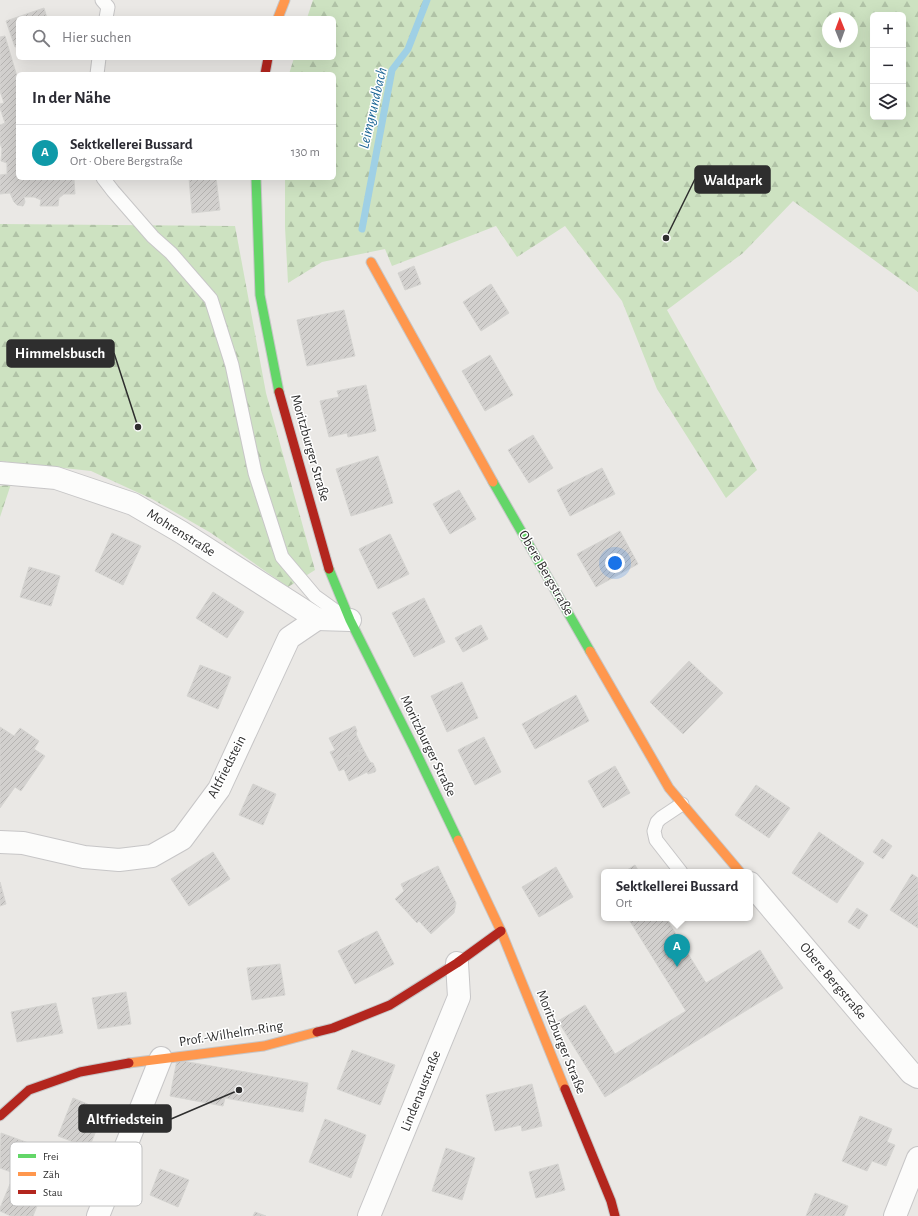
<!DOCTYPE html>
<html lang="de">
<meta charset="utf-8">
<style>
:root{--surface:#fff;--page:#f2f2f3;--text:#2b2b33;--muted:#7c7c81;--line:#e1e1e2;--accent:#1a73e8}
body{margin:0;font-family:"Alegreya Sans",sans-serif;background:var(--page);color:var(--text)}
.controls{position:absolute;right:12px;top:12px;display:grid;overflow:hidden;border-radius:6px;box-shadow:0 4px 16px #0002}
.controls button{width:36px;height:36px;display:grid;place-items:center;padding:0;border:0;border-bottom:1px solid var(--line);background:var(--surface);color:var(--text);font:20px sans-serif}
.compass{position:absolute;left:822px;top:12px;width:36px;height:36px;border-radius:50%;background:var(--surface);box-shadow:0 4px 16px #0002;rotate:359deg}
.you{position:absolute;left:615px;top:563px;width:14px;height:14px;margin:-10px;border:3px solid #fff;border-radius:50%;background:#1a73e8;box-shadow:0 0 0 6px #1a73e833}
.badge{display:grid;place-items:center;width:26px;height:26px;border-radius:50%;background:var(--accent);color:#fff;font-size:13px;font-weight:700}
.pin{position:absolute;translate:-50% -33px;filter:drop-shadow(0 1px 2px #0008)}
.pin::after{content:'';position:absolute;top:21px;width:14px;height:12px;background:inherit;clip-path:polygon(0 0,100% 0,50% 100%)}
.popup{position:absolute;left:601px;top:869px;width:152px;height:52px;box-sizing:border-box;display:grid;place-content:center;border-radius:6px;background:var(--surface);filter:drop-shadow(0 1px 3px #0005);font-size:13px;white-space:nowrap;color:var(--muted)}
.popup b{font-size:15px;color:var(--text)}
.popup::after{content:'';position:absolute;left:50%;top:100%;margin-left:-8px;border:8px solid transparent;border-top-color:var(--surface)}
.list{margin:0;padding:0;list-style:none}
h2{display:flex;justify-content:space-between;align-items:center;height:52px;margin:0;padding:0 16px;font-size:17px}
h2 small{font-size:13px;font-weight:400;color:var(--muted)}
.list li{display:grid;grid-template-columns:26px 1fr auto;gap:12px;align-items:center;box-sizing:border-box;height:56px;padding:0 16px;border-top:1px solid var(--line)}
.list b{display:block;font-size:15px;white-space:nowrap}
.list p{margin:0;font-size:13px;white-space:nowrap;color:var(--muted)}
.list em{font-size:13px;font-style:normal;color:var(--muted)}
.icon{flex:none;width:22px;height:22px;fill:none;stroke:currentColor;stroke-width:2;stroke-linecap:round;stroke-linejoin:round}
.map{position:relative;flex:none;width:918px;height:1216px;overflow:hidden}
.search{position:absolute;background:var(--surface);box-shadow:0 4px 16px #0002;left:16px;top:16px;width:320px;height:44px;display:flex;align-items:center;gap:10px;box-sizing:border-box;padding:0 14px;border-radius:6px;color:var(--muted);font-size:15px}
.panel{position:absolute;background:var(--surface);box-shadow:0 4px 16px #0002;left:16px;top:72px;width:320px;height:108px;border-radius:6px}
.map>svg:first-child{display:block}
.forest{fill:url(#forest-firs);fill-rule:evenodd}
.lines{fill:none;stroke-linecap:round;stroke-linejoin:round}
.stream{stroke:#9fd0e5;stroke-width:7}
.building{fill:url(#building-hatch);stroke:#d5d4d1}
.lane-casing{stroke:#c7c6c7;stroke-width:15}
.street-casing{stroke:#c7c6c7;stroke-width:24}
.fast-casing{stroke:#c7c6c7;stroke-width:11}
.slow-casing{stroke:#c7c6c7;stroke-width:11}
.jam-casing{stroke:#c7c6c7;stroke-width:11}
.lane{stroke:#fcfcfb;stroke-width:13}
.street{stroke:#fcfcfb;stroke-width:22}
.fast{stroke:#63d668;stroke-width:9}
.slow{stroke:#ff974d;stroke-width:9}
.jam{stroke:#b3261e;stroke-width:9}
.labels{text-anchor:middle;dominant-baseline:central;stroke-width:3;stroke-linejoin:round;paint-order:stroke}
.street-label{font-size:14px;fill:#2e2e2e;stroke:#fff}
.water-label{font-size:15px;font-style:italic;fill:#1b6595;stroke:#fff}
.key{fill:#fff;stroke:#c0c0c0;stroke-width:1}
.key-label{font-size:11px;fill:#2e2e2e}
.leader{fill:none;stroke:#2e2e2e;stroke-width:1.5}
.callout-dot{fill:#2e2e2e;stroke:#fff;stroke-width:1.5}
.callout{fill:#2e2e2e;stroke:#2e2e2e;stroke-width:1.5}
.callout-label{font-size:15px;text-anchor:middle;font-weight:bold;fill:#fff}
</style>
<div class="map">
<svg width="918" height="1216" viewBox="0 0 918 1216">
<defs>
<pattern id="forest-firs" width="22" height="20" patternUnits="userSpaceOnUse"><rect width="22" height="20" fill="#cde2c1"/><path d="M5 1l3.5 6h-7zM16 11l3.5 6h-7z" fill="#b0c2a6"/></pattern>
<pattern id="building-hatch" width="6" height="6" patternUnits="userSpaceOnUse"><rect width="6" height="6" fill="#d2d0ce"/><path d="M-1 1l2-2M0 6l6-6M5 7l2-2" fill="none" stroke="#b5b3b1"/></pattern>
</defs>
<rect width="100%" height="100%" fill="#eae8e5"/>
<g class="forest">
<path d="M313 0H918V292L793 201 743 253 667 310 757 470 726 498 657 389 622 301 565 226 517 257 496 226 392 266 385 249 322 262 288 283 285 227V178H334V74H289L294 58H334V18H307ZM873 15H903V117H873ZM828 18H852V42H828Z"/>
<polygon points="0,224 235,226 266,393 315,570 288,587 211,533 152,499 91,471 0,461"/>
<polygon points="11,484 0,517 0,486"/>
</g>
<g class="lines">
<polyline class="stream" points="362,229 392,70 408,49 427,0"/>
</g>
<g class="building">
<polygon points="44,8 47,18 18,18 18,46 15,47 6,21"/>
<polygon points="5,36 18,80 18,178 76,178 74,179 75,194 64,194 59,198 58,206 40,206 41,200 34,197 24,197 25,202 23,206 17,205 14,202 10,193 0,194 0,175 7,174 7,163 1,161 2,149 0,143 0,125 5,123 0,108 0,104 4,103 0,91 0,37"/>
<polygon points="189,178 216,178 220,210 192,213"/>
<polygon points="414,266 421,284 405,290 398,273"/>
<polygon points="491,284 509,313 481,331 463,302"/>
<polygon points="344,310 355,356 307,366 297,320"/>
<polygon points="490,355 513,395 485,411 462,371"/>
<polygon points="366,385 376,431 348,437 347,433 329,437 320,401 339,397 337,391"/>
<polygon points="533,435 553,468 529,483 508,450"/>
<polygon points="378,456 393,503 351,516 336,469"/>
<polygon points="602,468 615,494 570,516 557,490"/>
<polygon points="459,490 476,519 450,534 433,504"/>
<polygon points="620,531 638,564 596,587 577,554"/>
<polygon points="112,533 141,546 123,585 95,571"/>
<polygon points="390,534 409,574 378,589 359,549"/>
<polygon points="29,567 60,576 51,606 20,597"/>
<polygon points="213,592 244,612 227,638 196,618"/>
<polygon points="424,598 445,642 414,657 392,613"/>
<polygon points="481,625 488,639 463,652 455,638"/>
<polygon points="689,661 723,693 683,734 650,702"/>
<polygon points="200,665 231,677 218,709 187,696"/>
<polygon points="462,682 478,718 447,732 431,696"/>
<polygon points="576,695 589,721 535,749 522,724"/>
<polygon points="355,726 357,731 356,734 363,749 335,762 330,752 335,750 329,738"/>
<polygon points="0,727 14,736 20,728 39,741 34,749 45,756 21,791 15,787 0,808"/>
<polygon points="484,737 501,772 475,785 458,750"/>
<polygon points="363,749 370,762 373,763 376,770 375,772 368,774 367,772 349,781 344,769 339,771 335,762"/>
<polygon points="615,766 630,793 603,808 588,781"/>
<polygon points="253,784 276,794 263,825 239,815"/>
<polygon points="756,785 790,808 769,838 735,815"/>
<polygon points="819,832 864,863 837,903 792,873"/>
<polygon points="882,839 892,846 883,859 873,852"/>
<polygon points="213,852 230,879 189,906 171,879"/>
<polygon points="635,865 639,872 624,872"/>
<polygon points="438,866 456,903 454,913 431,934 419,921 417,923 395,899 404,891 401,884"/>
<polygon points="556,867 573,897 539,917 522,887"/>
<polygon points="912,874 918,878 918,928 890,910"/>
<polygon points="0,882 6,904 0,906"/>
<polygon points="857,908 868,915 859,929 848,922"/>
<polygon points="628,918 666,918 706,983 760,950 783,988 605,1097 558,1021 585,1005 615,1054 686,1011"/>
<polygon points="377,931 394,964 355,984 338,951"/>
<polygon points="280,964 285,995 252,1000 247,968"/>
<polygon points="126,992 131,1024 98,1029 92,998"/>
<polygon points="56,1003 63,1033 17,1042 11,1012"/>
<polygon points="352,1050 395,1065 380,1105 337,1089"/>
<polygon points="177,1060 308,1083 303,1112 225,1098 223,1106 170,1096"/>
<polygon points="532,1084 542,1126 522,1131 521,1125 495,1131 486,1095"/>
<polygon points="73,1098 104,1111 89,1148 58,1136"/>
<polygon points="860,1116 892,1129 887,1142 895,1145 886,1166 872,1161 867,1171 842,1161"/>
<polygon points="325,1119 366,1135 351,1178 309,1162"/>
<polygon points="1,1133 34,1145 22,1176 0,1168"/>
<polygon points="446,1148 475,1158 462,1200 432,1191"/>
<polygon points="558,1164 565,1190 536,1198 529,1172"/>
<polygon points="160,1169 189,1180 178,1207 150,1195"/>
<polygon points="10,1184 41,1196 33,1216 11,1216 0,1211 0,1208"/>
<polygon points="815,1193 848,1206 844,1216 806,1216"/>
<polygon points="255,1212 266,1216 253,1216"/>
</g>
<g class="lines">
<defs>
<g id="lane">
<polyline points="102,0 108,7 106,18"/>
<polyline points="97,74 99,58"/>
<polyline points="103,178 113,191 153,237 171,253 211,299 232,365 255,473 282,557 315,596 347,619"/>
<polyline points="681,872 656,840 654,831 657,822 661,818 682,804"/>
</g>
<g id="street">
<polyline points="0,473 56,478 133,504 181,532 317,619 350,620"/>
<polyline points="0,842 23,843 84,857 119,860 152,856 182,839 219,789 289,638 317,619"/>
<polyline points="750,883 911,1073 918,1077"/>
<polyline points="98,1216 161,1058"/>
<polyline points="369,1216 459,997 457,963"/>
<polyline points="895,1216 918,1158"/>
</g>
<g id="fast">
<polyline points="256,178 260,295 279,392"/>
<polyline points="493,482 590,651"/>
<polyline points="329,569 350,620 414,748 458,840"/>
</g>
<g id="slow">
<polyline points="278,18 285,0"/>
<polyline points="371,262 493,482"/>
<polyline points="590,651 669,788 740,872"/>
<polyline points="458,840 501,931 565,1089"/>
<polyline points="129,1063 264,1046 317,1032"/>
</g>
<g id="jam">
<polyline points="265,74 268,58"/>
<polyline points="279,392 329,569"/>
<polyline points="317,1032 333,1028 390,1005 457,963 501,931"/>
<polyline points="565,1089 611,1201 615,1216"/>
<polyline points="0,1116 29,1090 80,1072 129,1063"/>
</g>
</defs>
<use href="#lane" class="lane-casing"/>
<use href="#street" class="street-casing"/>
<use href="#fast" class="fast-casing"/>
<use href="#slow" class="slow-casing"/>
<use href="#jam" class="jam-casing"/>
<use href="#lane" class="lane"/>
<use href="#street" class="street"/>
<use href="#fast" class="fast"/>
<use href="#slow" class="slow"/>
<use href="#jam" class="jam"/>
</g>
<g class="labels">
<g class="street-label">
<text transform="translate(310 448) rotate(74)">Moritzburger Straße</text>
<text transform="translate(181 533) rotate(32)">Mohrenstraße</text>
<text transform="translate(546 573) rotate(60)">Obere Bergstraße</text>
<text transform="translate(428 746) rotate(64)">Moritzburger Straße</text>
<text transform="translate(227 767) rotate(-63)">Altfriedstein</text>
<text transform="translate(833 981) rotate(50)">Obere Bergstraße</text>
<text transform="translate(231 1034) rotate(-9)">Prof.-Wilhelm-Ring</text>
<text transform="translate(561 1042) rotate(68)">Moritzburger Straße</text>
<text transform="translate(421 1091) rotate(-68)">Lindenaustraße</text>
</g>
<g class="water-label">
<text transform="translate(373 108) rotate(-77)">Leimgrundbach</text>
</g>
</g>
<rect x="10" y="1142" width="132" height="64" rx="6" class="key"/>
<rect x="18" y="1154" width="18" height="4" fill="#63d668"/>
<rect x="18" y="1172" width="18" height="4" fill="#ff974d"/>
<rect x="18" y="1190" width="18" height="4" fill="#b3261e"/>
<g class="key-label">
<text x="43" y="1160">Frei</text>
<text x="43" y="1178">Zäh</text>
<text x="43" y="1196">Stau</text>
</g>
<path class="leader" d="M666 238L695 179M138 427L114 353M239 1090L171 1119"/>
<g class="callout-dot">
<circle cx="666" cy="238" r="4"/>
<circle cx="138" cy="427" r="4"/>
<circle cx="239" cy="1090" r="4"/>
</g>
<g class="callout">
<rect x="695" y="166" width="75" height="27" rx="4"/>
<rect x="7" y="340" width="107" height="27" rx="4"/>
<rect x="79" y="1105" width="92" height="27" rx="4"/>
</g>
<g class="callout-label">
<text x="733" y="185">Waldpark</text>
<text x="60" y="358">Himmelsbusch</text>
<text x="125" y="1124">Altfriedstein</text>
</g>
</svg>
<div class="controls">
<button>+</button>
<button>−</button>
<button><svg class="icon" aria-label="layers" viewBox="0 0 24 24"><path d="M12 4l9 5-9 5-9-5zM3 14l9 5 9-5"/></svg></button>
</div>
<svg class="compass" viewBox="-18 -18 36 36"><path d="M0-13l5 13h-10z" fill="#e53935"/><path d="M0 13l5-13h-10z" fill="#7c7c81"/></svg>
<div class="you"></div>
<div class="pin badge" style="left:677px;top:967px;background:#0f9aa8">A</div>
<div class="popup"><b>Sektkellerei Bussard</b>Ort</div>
<div class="search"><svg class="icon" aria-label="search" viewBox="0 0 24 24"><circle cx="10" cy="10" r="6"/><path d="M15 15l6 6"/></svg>Hier suchen</div>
<section class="panel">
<h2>In der Nähe<small></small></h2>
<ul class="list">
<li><span class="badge" style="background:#0f9aa8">A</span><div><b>Sektkellerei Bussard</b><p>Ort · Obere Bergstraße</p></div><em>130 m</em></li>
</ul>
</section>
</div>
